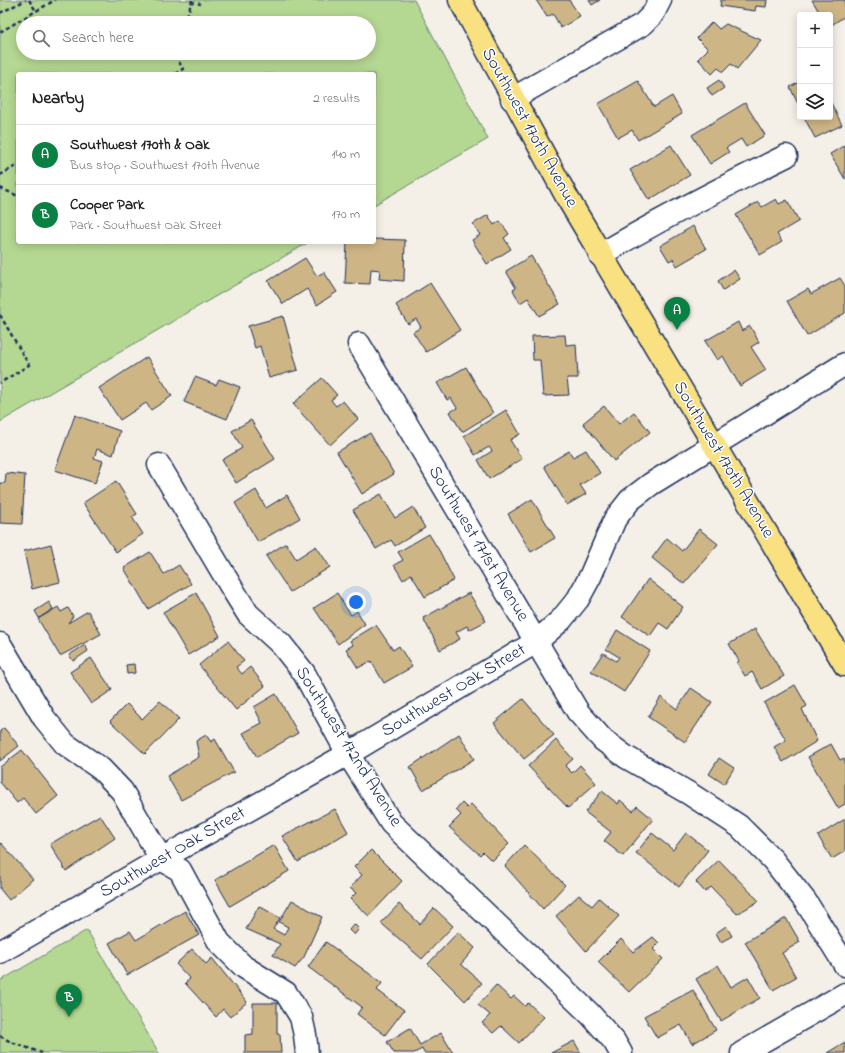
<!DOCTYPE html>
<meta charset="utf-8">
<style>
:root{--surface:#fff;--page:#f6f6f6;--text:#222;--muted:#767676;--line:#e0e0e0;--accent:#0b8043}
body{margin:0;font-family:"Indie Flower",sans-serif;background:var(--page);color:var(--text)}
.controls{position:absolute;right:12px;top:12px;display:grid;overflow:hidden;border-radius:4px;box-shadow:0 2px 10px #0003}
.controls button{width:36px;height:36px;display:grid;place-items:center;padding:0;border:0;border-bottom:1px solid var(--line);background:var(--surface);color:var(--text);font:20px sans-serif}
.you{position:absolute;left:356px;top:602px;width:14px;height:14px;margin:-10px;border:3px solid #fff;border-radius:50%;background:#1a73e8;box-shadow:0 0 0 6px #1a73e833}
.badge{display:grid;place-items:center;width:26px;height:26px;border-radius:50%;background:var(--accent);color:#fff;font-size:13px;font-weight:700}
.pin{position:absolute;translate:-50% -33px;filter:drop-shadow(0 1px 2px #0008)}
.pin::after{content:'';position:absolute;top:21px;width:14px;height:12px;background:inherit;clip-path:polygon(0 0,100% 0,50% 100%)}
.list{margin:0;padding:0;list-style:none}
h2{display:flex;justify-content:space-between;align-items:center;height:52px;margin:0;padding:0 16px;font-size:17px}
h2 small{font-size:13px;font-weight:400;color:var(--muted)}
.list li{display:grid;grid-template-columns:26px 1fr auto;gap:12px;align-items:center;box-sizing:border-box;height:60px;padding:0 16px;border-top:1px solid var(--line)}
.list b{display:block;font-size:15px;white-space:nowrap}
.list p{margin:0;font-size:13px;white-space:nowrap;color:var(--muted)}
.list em{font-size:13px;font-style:normal;color:var(--muted)}
.icon{flex:none;width:22px;height:22px;fill:none;stroke:currentColor;stroke-width:2;stroke-linecap:round;stroke-linejoin:round}
.map{position:relative;flex:none;width:845px;height:1053px;overflow:hidden}
.search{position:absolute;background:var(--surface);box-shadow:0 2px 10px #0003;left:16px;top:16px;width:360px;height:44px;display:flex;align-items:center;gap:10px;box-sizing:border-box;padding:0 14px;border-radius:22px;color:var(--muted);font-size:15px}
.panel{position:absolute;background:var(--surface);box-shadow:0 2px 10px #0003;left:16px;top:72px;width:360px;height:172px;border-radius:4px}
.map>svg:first-child{display:block}
.green{fill:#b4d791;stroke:#688378;fill-rule:evenodd}
.building{fill:#ceb585;stroke:#1b2f5e}
.lines{fill:none;stroke-linecap:round;stroke-linejoin:round}
.minor-casing{stroke:#1b2f5e;stroke-width:25}
.major-casing{stroke:#1b2f5e;stroke-width:25}
.path{stroke:#1b2f5e;stroke-width:2.5;stroke-dasharray:4 3;stroke-linecap:butt}
.minor{stroke:#fff;stroke-width:22}
.major{stroke:#f9e181;stroke-width:22}
.labels{text-anchor:middle;dominant-baseline:central;stroke-width:3;stroke-linejoin:round;paint-order:stroke}
.street-label{font-size:18px;fill:#1b2f5e;stroke:#fff}
</style>
<div class="map">
<svg width="845" height="1053" viewBox="0 0 845 1053">
<rect width="100%" height="100%" fill="#f5f0e7"/>
<filter id="ink" filterUnits="userSpaceOnUse"><feTurbulence type="fractalNoise" baseFrequency=".025" numOctaves="2"/><feDisplacementMap in="SourceGraphic" scale="8" xChannelSelector="R" yChannelSelector="G"/><feConvolveMatrix kernelMatrix="1 2 1 2 8 2 1 2 1" color-interpolation-filters="sRGB"/></filter>
<g filter="url(#ink)">
<g class="green">
<path d="M0 0H414L488 139 374 205V74H18V242H309L0 422ZM23 23H369V53H23Z"/>
<polygon points="87,930 159,1053 0,1053 0,981"/>
</g>
<g class="building">
<polygon points="536,0 569,0 580,16 561,28 553,14 547,17"/>
<polygon points="589,0 600,0 592,5"/>
<polygon points="721,0 767,0 766,7 756,6 755,11 720,6"/>
<polygon points="812,0 845,0 845,16 830,26 830,15 821,15"/>
<polygon points="712,22 719,29 726,24 761,40 737,69 731,64 723,72 718,68 712,74 698,59 708,49 697,38"/>
<polygon points="719,80 724,88 712,96 707,88"/>
<polygon points="638,81 654,107 672,96 682,114 638,140 632,130 618,138 598,104"/>
<polygon points="800,82 800,108 790,87"/>
<polygon points="830,101 842,125 815,138 804,117 830,117"/>
<polygon points="745,103 765,135 746,147 741,139 726,148 729,152 710,164 692,135"/>
<polygon points="671,145 690,175 649,200 630,170"/>
<polygon points="845,145 845,179 830,154"/>
<polygon points="776,199 779,204 787,200 799,221 777,234 782,242 760,255 736,215 758,202 762,207"/>
<polygon points="488,215 494,225 500,221 509,234 504,238 511,249 487,264 472,240 480,235 473,224"/>
<polygon points="693,226 706,249 677,266 673,259 669,261 660,246"/>
<polygon points="374,239 405,240 404,281 379,279 380,270 371,269 370,284 345,283 347,242 374,242"/>
<polygon points="531,256 560,304 539,316 528,298 520,303 513,290 516,288 506,271"/>
<polygon points="305,258 317,276 324,272 337,292 317,305 307,289 283,304 268,281"/>
<polygon points="734,270 740,279 723,290 718,281"/>
<polygon points="840,278 845,286 845,313 807,336 787,301 808,289 811,294"/>
<polygon points="430,283 460,330 426,352 413,332 421,327 416,319 408,324 396,305"/>
<polygon points="283,316 298,370 269,378 260,346 255,348 248,326"/>
<polygon points="738,322 742,331 750,326 759,342 751,347 766,370 740,386 723,356 717,360 705,341"/>
<polygon points="565,335 566,345 576,344 578,378 567,378 569,395 543,396 540,360 533,360 532,336"/>
<polygon points="147,357 172,396 151,410 146,403 120,420 99,388"/>
<polygon points="466,367 493,413 462,432 450,412 457,408 451,398 447,400 437,383"/>
<polygon points="195,377 216,385 219,379 240,387 227,419 184,402"/>
<polygon points="322,378 337,395 331,400 336,406 343,401 358,419 330,445 293,404"/>
<polygon points="604,406 619,424 634,412 650,432 614,461 583,423"/>
<polygon points="506,410 520,434 510,440 522,459 489,479 478,460 492,451 489,447 475,455 464,436"/>
<polygon points="75,415 120,431 113,455 97,449 94,458 103,461 95,483 55,470"/>
<polygon points="251,420 275,459 236,483 222,460 242,448 232,431"/>
<polygon points="370,433 394,474 362,494 337,452"/>
<polygon points="586,450 600,473 580,485 586,494 567,505 544,466 569,451 573,457"/>
<polygon points="6,473 25,475 22,524 0,523 0,483 5,483"/>
<polygon points="116,481 137,514 132,517 143,534 116,552 83,503"/>
<polygon points="256,490 266,508 287,495 300,518 258,542 235,503"/>
<polygon points="381,494 395,518 413,507 425,528 395,546 391,540 376,549 353,510"/>
<polygon points="532,499 555,538 531,552 508,514"/>
<polygon points="699,529 718,544 684,584 652,558 667,538 682,551"/>
<polygon points="429,534 440,552 454,580 425,597 411,574 403,580 394,565 403,560 398,552"/>
<polygon points="286,543 296,559 316,546 330,567 290,592 266,556"/>
<polygon points="51,544 60,582 32,589 24,551"/>
<polygon points="150,552 164,574 179,565 191,584 148,609 124,568"/>
<polygon points="648,579 683,607 668,629 659,623 650,636 622,617"/>
<polygon points="196,593 220,636 188,655 163,612"/>
<polygon points="337,593 351,615 357,611 365,624 338,644 314,608"/>
<polygon points="469,593 486,621 469,630 467,626 456,632 460,639 440,650 423,618"/>
<polygon points="49,602 53,609 39,618 35,611"/>
<polygon points="58,607 61,612 68,608 73,616 68,623 88,611 101,634 60,656 38,619"/>
<polygon points="376,625 393,650 399,646 412,667 384,683 371,661 358,668 346,649 353,645 350,641"/>
<polygon points="755,629 784,676 762,689 752,672 745,676 737,663 739,661 729,644"/>
<polygon points="617,630 650,651 624,692 591,671 603,653 616,661 619,657 606,649"/>
<polygon points="228,641 244,661 236,667 242,674 250,667 265,686 236,710 199,665"/>
<polygon points="85,645 88,651 73,661 69,655"/>
<polygon points="91,658 112,690 91,704 70,672"/>
<polygon points="134,664 135,673 127,674 126,665"/>
<polygon points="795,685 807,706 802,709 817,741 783,762 774,747 786,740 764,703"/>
<polygon points="691,688 712,702 685,742 648,717 661,697 677,709"/>
<polygon points="276,694 298,733 257,757 243,733 262,723 254,707"/>
<polygon points="523,699 554,735 524,759 494,723"/>
<polygon points="160,701 179,719 145,754 110,721 127,704 142,719"/>
<polygon points="4,728 19,746 0,761 0,731"/>
<polygon points="459,734 474,759 423,790 410,767"/>
<polygon points="206,735 211,742 215,739 234,772 181,800 167,776 199,757 196,741"/>
<polygon points="556,740 573,759 565,766 572,773 580,765 596,783 568,808 528,766"/>
<polygon points="831,744 840,760 844,758 845,761 845,804 838,808 808,757"/>
<polygon points="22,750 58,796 36,814 23,798 17,803 0,782 0,767"/>
<polygon points="719,758 734,768 724,784 709,774"/>
<polygon points="602,791 618,804 620,800 633,811 637,806 653,819 623,856 604,841 611,832 585,812"/>
<polygon points="462,803 467,808 471,804 509,844 492,861 483,852 480,855 449,827 461,815 456,810"/>
<polygon points="335,809 348,832 298,862 282,836"/>
<polygon points="100,815 115,838 66,871 50,844"/>
<polygon points="845,819 845,851 832,859 818,836"/>
<polygon points="652,833 673,850 686,833 708,850 679,887 636,853"/>
<polygon points="1,843 33,879 9,900 0,889 0,844"/>
<polygon points="274,845 289,871 230,906 215,880"/>
<polygon points="524,845 565,885 543,909 505,866"/>
<polygon points="371,850 402,881 369,916 350,899 356,893 350,888 362,875 354,867"/>
<polygon points="719,860 759,901 737,914 711,887 705,892 696,882"/>
<polygon points="579,895 592,906 599,898 619,916 586,951 556,916"/>
<polygon points="292,900 322,917 304,957 295,968 273,955 280,944 246,929 259,906 280,918 273,929 284,935 288,927 279,922"/>
<polygon points="399,904 420,924 434,908 453,926 422,959 381,923"/>
<polygon points="185,911 199,935 127,975 109,943 130,931 136,940"/>
<polygon points="786,918 800,942 782,953 796,977 773,990 745,942"/>
<polygon points="354,924 359,929 354,935 349,930"/>
<polygon points="726,926 732,936 721,942 716,933"/>
<polygon points="458,932 475,948 461,964 482,983 465,1001 428,964"/>
<polygon points="653,937 659,943 653,949 663,959 629,992 598,962 621,939 633,952"/>
<polygon points="326,942 382,983 377,990 404,1010 385,1035 357,1014 362,1007 308,967"/>
<polygon points="192,949 206,964 212,958 247,1002 230,1017 223,1009 216,1017 185,983 190,979 176,964"/>
<polygon points="718,965 731,987 748,977 760,998 721,1021 696,979"/>
<polygon points="496,985 511,999 514,996 525,1006 528,1003 544,1017 519,1043 501,1026 493,1033 482,1023 490,1015 478,1005"/>
<polygon points="693,990 716,1030 692,1044 681,1025 657,1038 644,1016"/>
<polygon points="253,1003 277,1003 277,1034 280,1034 281,1053 245,1053 245,1035 253,1034"/>
<polygon points="410,1028 420,1045 441,1033 453,1053 424,1053 422,1049 414,1053 394,1053 387,1042"/>
<polygon points="574,1041 581,1053 551,1053"/>
<polygon points="845,1042 845,1053 827,1053"/>
</g>
<g class="lines">
<defs>
<g id="minor">
<polyline points="512,99 643,24 653,14 660,0"/>
<path d="M600 255C660 219 723 187 786 156"/>
<polyline points="359,344 578,712 603,740 626,757 690,794 739,826 773,860 806,902 845,965"/>
<polyline points="159,465 233,590 248,614 281,644 304,673 348,754 391,823 590,1014 614,1041 621,1053"/>
<polyline points="0,644 44,718 65,744 101,769 122,791 161,859 180,870 219,942 244,967 286,993 301,1017 305,1035 307,1053"/>
<polyline points="0,952 161,859 348,754 536,642 561,620 578,599 590,577 615,519 630,500 651,484 845,364"/>
<polyline points="742,1053 845,994"/>
</g>
<polyline id="major" points="460,0 568,199 845,665"/>
</defs>
<use href="#minor" class="minor-casing"/>
<use href="#major" class="major-casing"/>
<g class="path">
<polyline points="29,0 36,11"/>
<polyline points="191,2 201,4"/>
<polyline points="0,13 26,0"/>
<polyline points="185,23 192,0"/>
<polyline points="0,32 55,0"/>
<polyline points="175,74 183,69 175,55 176,53"/>
<polyline points="0,175 18,165"/>
<polyline points="0,188 18,196"/>
<polyline points="0,315 29,365 0,383"/>
<polyline points="0,1036 11,1042 42,1053"/>
</g>
<use href="#minor" class="minor"/>
<use href="#major" class="major"/>
</g>
</g>
<g class="labels">
<g class="street-label">
<text transform="translate(529 128) rotate(61)">Southwest 170th Avenue</text>
<text transform="translate(723 460) rotate(59)">Southwest 170th Avenue</text>
<text transform="translate(478 544) rotate(59)">Southwest 171st Avenue</text>
<text transform="translate(454 691) rotate(-31)">Southwest Oak Street</text>
<text transform="translate(348 747) rotate(58)">Southwest 172nd Avenue</text>
<text transform="translate(173 853) rotate(-30)">Southwest Oak Street</text>
</g>
</g>
</svg>
<div class="controls">
<button>+</button>
<button>−</button>
<button><svg class="icon" aria-label="layers" viewBox="0 0 24 24"><path d="M12 4l9 5-9 5-9-5zM3 14l9 5 9-5"/></svg></button>
</div>
<div class="you"></div>
<div class="pin badge" style="left:677px;top:330px">A</div>
<div class="pin badge" style="left:69px;top:1017px">B</div>
<div class="search"><svg class="icon" aria-label="search" viewBox="0 0 24 24"><circle cx="10" cy="10" r="6"/><path d="M15 15l6 6"/></svg>Search here</div>
<section class="panel">
<h2>Nearby<small>2 results</small></h2>
<ul class="list">
<li><span class="badge">A</span><div><b>Southwest 170th &amp; Oak</b><p>Bus stop · Southwest 170th Avenue</p></div><em>140 m</em></li>
<li><span class="badge">B</span><div><b>Cooper Park</b><p>Park · Southwest Oak Street</p></div><em>170 m</em></li>
</ul>
</section>
</div>
